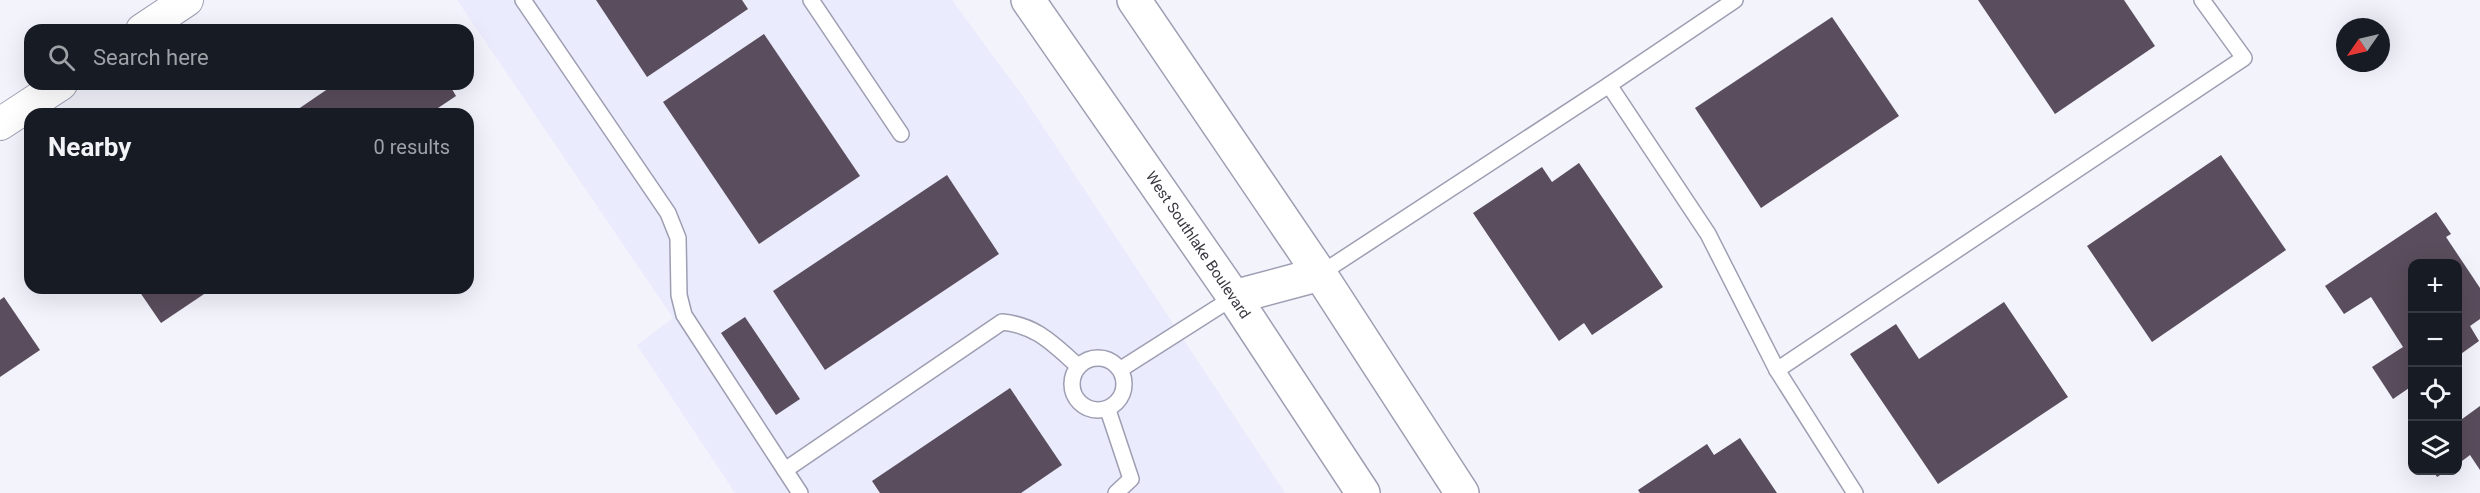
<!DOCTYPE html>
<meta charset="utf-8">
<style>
:root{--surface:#171b24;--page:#20242c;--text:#f1f3f6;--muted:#9ea1a6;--line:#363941}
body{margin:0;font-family:Roboto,sans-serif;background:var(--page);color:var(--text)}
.controls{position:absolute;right:18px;bottom:18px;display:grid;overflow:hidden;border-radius:12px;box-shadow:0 6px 24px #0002}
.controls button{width:54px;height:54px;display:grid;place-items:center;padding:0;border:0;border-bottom:2px solid var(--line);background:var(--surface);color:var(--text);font:30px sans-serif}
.compass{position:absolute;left:2336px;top:18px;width:54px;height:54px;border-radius:50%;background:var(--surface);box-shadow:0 6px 24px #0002;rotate:236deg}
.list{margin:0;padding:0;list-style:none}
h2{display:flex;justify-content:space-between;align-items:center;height:78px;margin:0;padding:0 24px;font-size:26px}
h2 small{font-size:20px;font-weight:400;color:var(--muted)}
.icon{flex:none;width:33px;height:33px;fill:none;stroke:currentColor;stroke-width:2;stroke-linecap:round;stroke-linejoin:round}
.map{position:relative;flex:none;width:2480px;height:493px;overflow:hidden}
.search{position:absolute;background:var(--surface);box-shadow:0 6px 24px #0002;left:24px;top:24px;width:450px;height:66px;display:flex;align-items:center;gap:15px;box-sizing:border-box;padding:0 21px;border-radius:18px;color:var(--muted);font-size:22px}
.panel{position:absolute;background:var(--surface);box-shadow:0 6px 24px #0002;left:24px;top:108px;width:450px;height:186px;border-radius:18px}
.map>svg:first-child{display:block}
.built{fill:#eaebfd}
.building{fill:#5a4d5d}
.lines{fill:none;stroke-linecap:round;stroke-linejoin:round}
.lane-casing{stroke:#9e9eb3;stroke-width:18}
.street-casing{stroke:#9e9eb3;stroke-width:34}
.primary-casing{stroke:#9e9eb3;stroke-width:36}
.lane{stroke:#fff;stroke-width:15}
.street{stroke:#fff;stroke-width:32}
.primary{stroke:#fff;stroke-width:33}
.labels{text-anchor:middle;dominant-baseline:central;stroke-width:6;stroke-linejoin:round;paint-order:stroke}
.street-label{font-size:15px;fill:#383841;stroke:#fff}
</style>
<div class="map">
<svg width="2480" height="493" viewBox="0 0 2480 493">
<rect width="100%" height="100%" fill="#f3f3fc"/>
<polygon class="built" points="457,0 952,0 1024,98 1285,493 735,493 637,345 673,318"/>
<g class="building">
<polygon points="596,0 742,0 748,9 647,77"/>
<polygon points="1978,0 2124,0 2155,46 2055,114"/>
<polygon points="1832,17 1899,116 1761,208 1695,108"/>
<polygon points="764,34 860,176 759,244 663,102"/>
<polygon points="335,84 449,84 456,96 429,114 291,114"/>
<polygon points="2221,155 2286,250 2152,342 2087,246"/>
<polygon points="1579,163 1663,287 1592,335 1584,323 1559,341 1473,213 1542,167 1552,182"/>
<polygon points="947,175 999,254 825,370 773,291"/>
<polygon points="2436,212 2451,234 2446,237 2480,288 2480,319 2470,326 2479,341 2458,356 2458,264 2412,264 2412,386 2393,399 2372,367 2403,347 2371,297 2344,314 2325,286"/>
<polygon points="137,288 213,288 161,323"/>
<polygon points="4,297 40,350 0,377 0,300"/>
<polygon points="2004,302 2068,397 1938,484 1850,354 1896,324 1919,359"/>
<polygon points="745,317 800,399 776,415 721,333"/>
<polygon points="1010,388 1062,465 1021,493 880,493 872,481"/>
<polygon points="2480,406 2480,470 2470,455 2458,464 2458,422"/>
<polygon points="1740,438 1777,493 1640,493 1638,490 1707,444 1714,455"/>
<polygon points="2433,470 2448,470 2437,477"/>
</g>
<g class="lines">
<defs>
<g id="lane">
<path d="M523 0 668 213 678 238 679 295 684 315 785 470 1002 322C1036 325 1053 344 1078 366"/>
<polyline points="811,0 901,134"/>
<polyline points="1609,85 1735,0"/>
<polyline points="1320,274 1609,85 1708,234 1777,370 1855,493"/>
<circle cx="1098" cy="384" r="26"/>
<polyline points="1121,369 1234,297"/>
<polyline points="1777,370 2244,58 2202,0"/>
<polyline points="1108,410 1131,479 1116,493"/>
<polyline points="785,470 800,493"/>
</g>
<g id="street">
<polyline points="142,30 187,0"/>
<polyline points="0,124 61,84"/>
</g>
<g id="primary">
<polyline points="1028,0 1234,297 1363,493"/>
<polyline points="1134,0 1320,274 1462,493"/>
<polyline points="1234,297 1320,274"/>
</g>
</defs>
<use href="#lane" class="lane-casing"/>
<use href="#street" class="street-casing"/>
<use href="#primary" class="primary-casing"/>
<use href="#lane" class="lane"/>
<use href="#street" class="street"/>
<use href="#primary" class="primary"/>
</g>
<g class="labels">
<g class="street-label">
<text transform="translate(1198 245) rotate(56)">West Southlake Boulevard</text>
</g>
</g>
</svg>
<div class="controls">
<button>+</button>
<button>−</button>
<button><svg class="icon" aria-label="locate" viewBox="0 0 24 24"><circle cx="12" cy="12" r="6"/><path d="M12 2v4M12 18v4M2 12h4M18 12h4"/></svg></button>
<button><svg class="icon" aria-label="layers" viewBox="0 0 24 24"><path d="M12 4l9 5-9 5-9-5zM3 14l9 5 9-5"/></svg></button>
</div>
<svg class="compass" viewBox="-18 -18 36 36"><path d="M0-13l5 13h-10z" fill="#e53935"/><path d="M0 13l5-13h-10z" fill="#9ea1a6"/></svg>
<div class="search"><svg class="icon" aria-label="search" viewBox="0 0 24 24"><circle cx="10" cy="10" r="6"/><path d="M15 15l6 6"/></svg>Search here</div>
<section class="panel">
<h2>Nearby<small>0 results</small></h2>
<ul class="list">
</ul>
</section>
</div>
